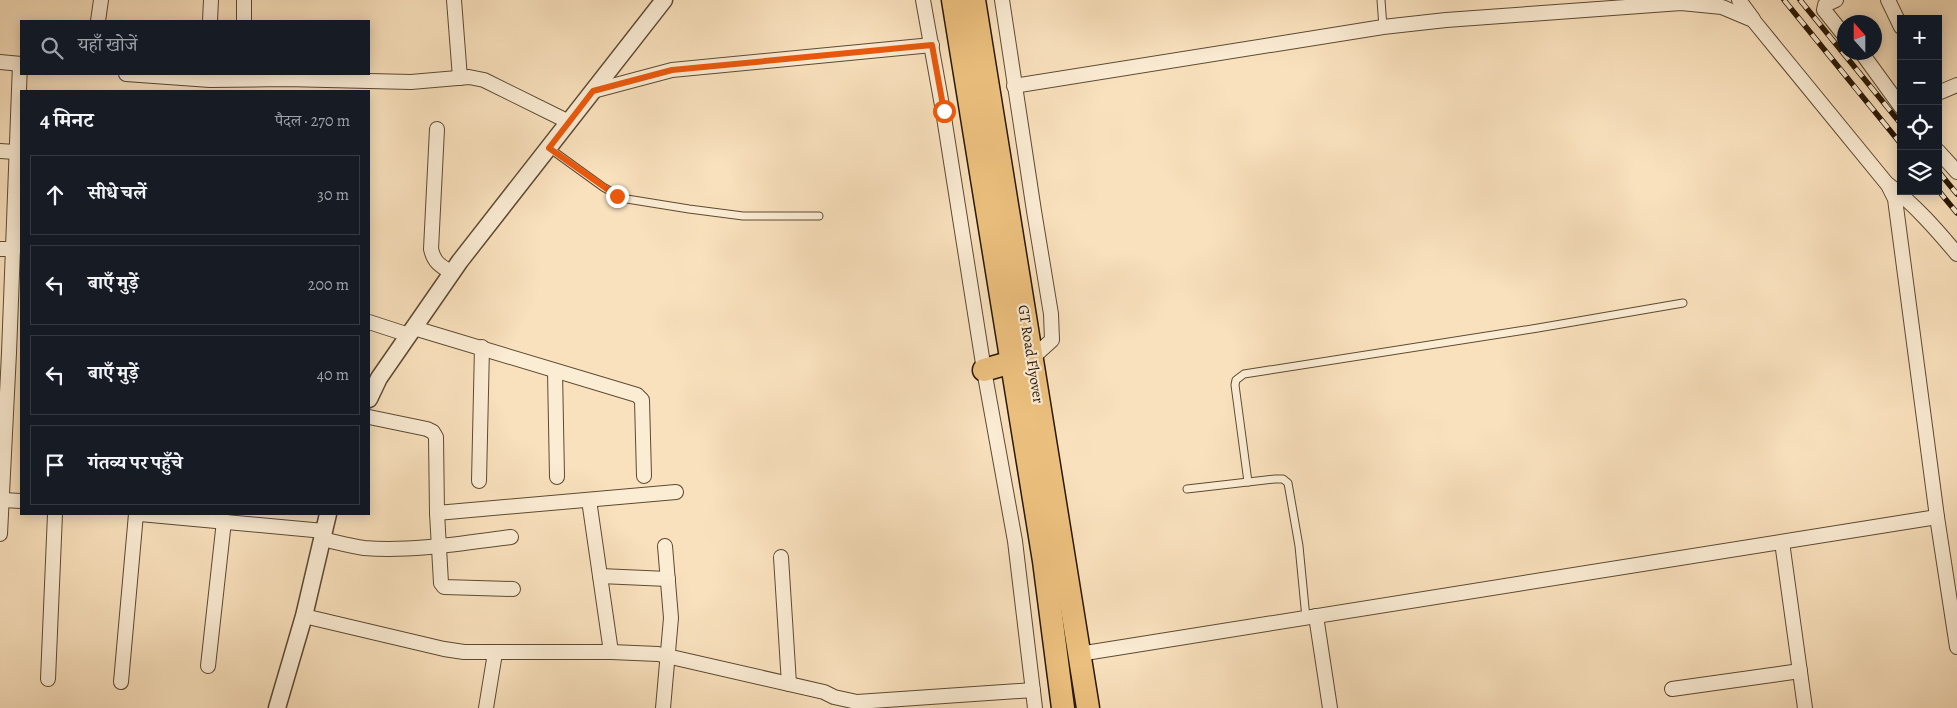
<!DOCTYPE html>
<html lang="hi">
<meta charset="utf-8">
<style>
:root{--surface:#171b24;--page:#242831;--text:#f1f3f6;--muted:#9ea1a6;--line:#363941}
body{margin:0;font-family:Alegreya,"Noto Serif Devanagari",serif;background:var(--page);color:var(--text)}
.controls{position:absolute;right:15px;top:15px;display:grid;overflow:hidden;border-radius:0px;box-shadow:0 2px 12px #0003}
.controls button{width:45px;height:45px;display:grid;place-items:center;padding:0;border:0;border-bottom:1px solid var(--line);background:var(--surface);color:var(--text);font:25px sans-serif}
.compass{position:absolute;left:1837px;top:15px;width:45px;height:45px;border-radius:50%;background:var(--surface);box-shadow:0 2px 12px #0003;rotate:339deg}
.stop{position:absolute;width:15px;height:15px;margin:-11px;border:4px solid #ea580c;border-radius:50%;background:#fff}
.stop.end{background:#ea580c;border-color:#fff;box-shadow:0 1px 5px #0008}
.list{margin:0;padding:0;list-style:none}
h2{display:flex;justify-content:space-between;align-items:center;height:65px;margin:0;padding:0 20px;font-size:21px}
h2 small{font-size:16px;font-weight:400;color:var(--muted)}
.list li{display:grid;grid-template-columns:32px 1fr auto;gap:15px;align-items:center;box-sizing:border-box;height:80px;margin:0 10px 10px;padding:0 10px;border:1px solid var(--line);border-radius:0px}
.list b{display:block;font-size:19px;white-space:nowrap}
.list em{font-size:16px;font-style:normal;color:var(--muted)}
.icon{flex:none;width:28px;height:28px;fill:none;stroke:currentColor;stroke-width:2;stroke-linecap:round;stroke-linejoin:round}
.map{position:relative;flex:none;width:1957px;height:708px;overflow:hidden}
.search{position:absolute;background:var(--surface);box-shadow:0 2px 12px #0003;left:20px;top:20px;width:350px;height:55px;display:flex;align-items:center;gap:12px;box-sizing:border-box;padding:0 18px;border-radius:0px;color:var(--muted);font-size:19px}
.panel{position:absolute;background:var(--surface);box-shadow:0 2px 12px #0003;left:20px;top:90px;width:350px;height:425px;border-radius:0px}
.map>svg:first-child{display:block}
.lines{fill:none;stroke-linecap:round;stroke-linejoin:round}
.service-casing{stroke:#5d4a32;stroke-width:9}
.minor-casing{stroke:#5d4a32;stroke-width:16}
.tertiary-casing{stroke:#5d4a32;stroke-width:19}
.trunk-casing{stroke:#291704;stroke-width:25}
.service{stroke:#fbecd4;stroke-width:7}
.minor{stroke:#fbecd4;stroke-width:14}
.tertiary{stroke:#fbecd4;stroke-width:16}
.trunk{stroke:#ecc07e;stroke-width:22}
.rail-casing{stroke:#291704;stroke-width:5.5}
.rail{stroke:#fbecd4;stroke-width:4;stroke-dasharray:11;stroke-linecap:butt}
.route{stroke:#ea580c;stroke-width:6}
.labels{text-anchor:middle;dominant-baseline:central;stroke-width:4.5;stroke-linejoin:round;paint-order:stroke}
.street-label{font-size:15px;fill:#291704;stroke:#fbecd4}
</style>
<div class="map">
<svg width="1957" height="708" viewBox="0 0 1957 708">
<rect width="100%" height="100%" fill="#f9e1bd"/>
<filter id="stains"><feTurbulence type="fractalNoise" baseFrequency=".004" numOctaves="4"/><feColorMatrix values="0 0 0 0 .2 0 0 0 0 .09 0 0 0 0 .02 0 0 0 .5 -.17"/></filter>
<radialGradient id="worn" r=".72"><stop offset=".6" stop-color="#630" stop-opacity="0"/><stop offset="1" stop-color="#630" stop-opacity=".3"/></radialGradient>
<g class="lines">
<defs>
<g id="service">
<polyline points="1381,0 1383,27"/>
<polyline points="549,148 603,187 617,195 627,199 689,209 743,216 819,216"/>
<polyline points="1248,482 1235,385 1236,380 1244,374 1538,328 1683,303"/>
<polyline points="1187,489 1275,479 1283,479 1288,483 1299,546 1306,618"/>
</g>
<g id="minor">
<polyline points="244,0 244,21"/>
<polyline points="454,0 460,78"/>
<polyline points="923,0 943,111 984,370 1015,541 1035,708"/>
<polyline points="1002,0 1034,211 1051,314 1052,340 1031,359"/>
<polyline points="1739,0 1753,19"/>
<polyline points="1836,0 1825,5 1824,10 1844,35"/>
<polyline points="1888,0 1901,27"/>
<polyline points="98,21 101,0"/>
<polyline points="210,21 211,0"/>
<polyline points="1861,52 1901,107"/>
<polyline points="0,62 21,64"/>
<polyline points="126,74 210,80 285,79 411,82 469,77 484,80 569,122"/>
<polyline points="1014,86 1383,27 1446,20 1681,3 1722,7 1753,20 1888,185 1895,199 1937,517 1957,647"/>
<polyline points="593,91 672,70 932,45"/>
<polyline points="1938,93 1957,85"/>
<path d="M437 129 431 249C434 263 441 266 452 273"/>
<polyline points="0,151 15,152"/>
<polyline points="1938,151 1957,172"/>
<path d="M1889 185C1915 205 1936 229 1957 254"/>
<polyline points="0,249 14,249"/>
<polyline points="369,322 409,335"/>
<polyline points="414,328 637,395 642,400 644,476"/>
<polyline points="555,371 557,477"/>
<polyline points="369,417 427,429 433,432 436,437 437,513 441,583 444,587 513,589"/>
<polyline points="479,481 482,347"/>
<polyline points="3,500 21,501"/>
<polyline points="589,500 611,652"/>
<polyline points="437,513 676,492"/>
<polyline points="140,514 324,531"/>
<polyline points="0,534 9,353 20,64"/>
<path d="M322 539C336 542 350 546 364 548 411 552 464 543 511 537"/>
<polyline points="1782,542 1805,708"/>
<polyline points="781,557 789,684"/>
<polyline points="600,576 668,579"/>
<polyline points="304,616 444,649 464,652 611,652 658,654 824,692 834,697 857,702 1033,690"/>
<polyline points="1316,616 1330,708"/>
<polyline points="1079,654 1937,517"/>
<polyline points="208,666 224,521"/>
<polyline points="48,679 55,514"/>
<polyline points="121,682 136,514"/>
<polyline points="1672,689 1800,671"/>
<polyline points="486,708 495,653"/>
<polyline points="663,708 671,618 665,546"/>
</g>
<g id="tertiary">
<polyline points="369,399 379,378 460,261 664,0"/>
<polyline points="277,708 304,616 328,514"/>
</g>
<g id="trunk">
<polyline points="953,0 1044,561 1063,708"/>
<polyline points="974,0 1088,708"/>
<polyline points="984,370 1012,362"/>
</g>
</defs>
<use href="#service" class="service-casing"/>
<use href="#minor" class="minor-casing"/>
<use href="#tertiary" class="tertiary-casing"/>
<use href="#trunk" class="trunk-casing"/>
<use href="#service" class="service"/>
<use href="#minor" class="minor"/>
<use href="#tertiary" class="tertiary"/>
<use href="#trunk" class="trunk"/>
<defs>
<g id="rail">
<polyline points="1784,0 1901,144"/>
<polyline points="1800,0 1901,124"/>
<polyline points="1938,171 1957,194"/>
<polyline points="1938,190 1957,213"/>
</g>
</defs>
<use href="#rail" class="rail-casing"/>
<use href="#rail" class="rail"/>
</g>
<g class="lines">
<polyline class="route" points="617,196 549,148 593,91 672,70 693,68 932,45 944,111"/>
</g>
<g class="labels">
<g class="street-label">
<text transform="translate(1031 354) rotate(81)">GT Road Flyover</text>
</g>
</g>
<rect width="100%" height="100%" filter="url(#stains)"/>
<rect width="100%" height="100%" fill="url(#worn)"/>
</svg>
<div class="controls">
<button>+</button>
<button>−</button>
<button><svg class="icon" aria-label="locate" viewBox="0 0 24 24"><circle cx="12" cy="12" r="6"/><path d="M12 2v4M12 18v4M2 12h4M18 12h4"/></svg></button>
<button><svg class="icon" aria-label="layers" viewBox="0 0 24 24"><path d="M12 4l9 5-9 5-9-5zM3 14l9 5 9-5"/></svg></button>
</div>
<svg class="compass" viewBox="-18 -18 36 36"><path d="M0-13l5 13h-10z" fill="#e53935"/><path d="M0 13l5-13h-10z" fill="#9ea1a6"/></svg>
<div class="stop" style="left:944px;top:111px"></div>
<div class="stop end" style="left:617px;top:196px"></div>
<div class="search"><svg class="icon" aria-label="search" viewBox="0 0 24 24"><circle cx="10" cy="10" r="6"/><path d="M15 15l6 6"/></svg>यहाँ खोजें</div>
<section class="panel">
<h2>4 मिनट<small>पैदल · 270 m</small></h2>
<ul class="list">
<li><svg class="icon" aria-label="ahead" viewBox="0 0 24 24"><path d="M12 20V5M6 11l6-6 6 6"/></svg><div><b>सीधे चलें</b></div><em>30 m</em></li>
<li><svg class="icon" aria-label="left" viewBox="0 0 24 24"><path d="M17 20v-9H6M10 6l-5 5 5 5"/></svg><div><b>बाएँ मुड़ें</b></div><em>200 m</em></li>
<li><svg class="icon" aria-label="left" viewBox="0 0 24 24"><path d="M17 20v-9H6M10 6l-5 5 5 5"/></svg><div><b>बाएँ मुड़ें</b></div><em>40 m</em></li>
<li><svg class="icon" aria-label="arrive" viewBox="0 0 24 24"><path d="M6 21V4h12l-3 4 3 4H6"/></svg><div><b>गंतव्य पर पहुँचे</b></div></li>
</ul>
</section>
</div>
